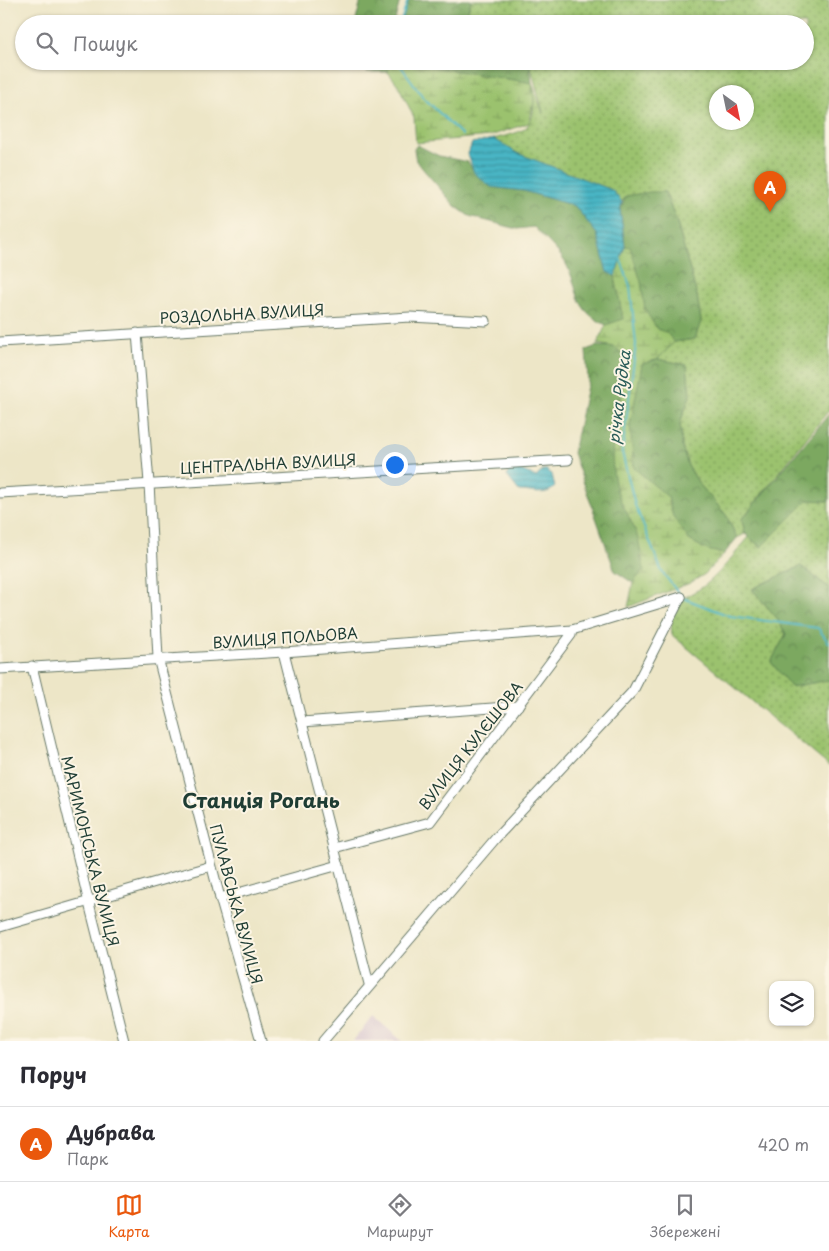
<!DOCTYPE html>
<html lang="uk">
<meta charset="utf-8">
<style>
:root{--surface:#fff;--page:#f7f7f7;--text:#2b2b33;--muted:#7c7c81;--line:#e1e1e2;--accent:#ea580c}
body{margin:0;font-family:"Playpen Sans",sans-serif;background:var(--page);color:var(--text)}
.controls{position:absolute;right:15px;bottom:15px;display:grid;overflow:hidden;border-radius:10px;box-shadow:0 1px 4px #0004}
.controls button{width:45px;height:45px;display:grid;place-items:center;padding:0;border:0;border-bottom:1px solid var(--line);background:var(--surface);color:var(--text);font:25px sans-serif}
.compass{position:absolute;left:709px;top:85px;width:45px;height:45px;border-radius:50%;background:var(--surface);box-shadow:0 1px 4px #0004;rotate:147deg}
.you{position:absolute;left:394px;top:464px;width:18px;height:18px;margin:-12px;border:4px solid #fff;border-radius:50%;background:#1a73e8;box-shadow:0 0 0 8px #1a73e833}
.badge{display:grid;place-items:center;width:32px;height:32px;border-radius:50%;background:var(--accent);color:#fff;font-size:16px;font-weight:700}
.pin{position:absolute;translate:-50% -41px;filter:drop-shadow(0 1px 2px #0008)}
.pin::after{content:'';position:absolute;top:26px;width:18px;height:15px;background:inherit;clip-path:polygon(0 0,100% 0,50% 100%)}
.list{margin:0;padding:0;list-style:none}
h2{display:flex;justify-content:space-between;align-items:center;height:65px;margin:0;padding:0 20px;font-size:21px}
h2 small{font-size:16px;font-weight:400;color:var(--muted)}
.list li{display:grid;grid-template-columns:32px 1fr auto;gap:15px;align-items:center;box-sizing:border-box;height:75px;padding:0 20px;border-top:1px solid var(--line)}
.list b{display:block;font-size:19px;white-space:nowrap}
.list p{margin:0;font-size:16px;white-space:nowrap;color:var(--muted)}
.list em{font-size:16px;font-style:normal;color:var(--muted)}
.icon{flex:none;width:28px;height:28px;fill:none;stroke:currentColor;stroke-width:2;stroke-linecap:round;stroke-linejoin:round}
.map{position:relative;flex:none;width:829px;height:1041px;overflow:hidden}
.search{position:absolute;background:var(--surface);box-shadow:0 1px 4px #0004;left:15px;right:15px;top:15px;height:55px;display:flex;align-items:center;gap:12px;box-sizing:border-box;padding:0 18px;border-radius:28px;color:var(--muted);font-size:19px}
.sheet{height:140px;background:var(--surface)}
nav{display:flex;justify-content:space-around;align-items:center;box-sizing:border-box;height:70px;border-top:1px solid var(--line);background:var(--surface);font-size:14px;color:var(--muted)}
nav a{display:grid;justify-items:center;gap:2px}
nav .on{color:var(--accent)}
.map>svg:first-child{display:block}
.industrial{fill:#d0bdcc}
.green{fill:url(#green-dots);stroke:#5d8051;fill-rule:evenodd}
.forest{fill:url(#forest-crowns);stroke:#4e724a}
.wetland{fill:url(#wetland-marsh);stroke:#5d8051}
.water{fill:url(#water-rules);stroke:#34797c}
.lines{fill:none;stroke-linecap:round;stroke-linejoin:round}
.stream{stroke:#48b5c4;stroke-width:2}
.minor-casing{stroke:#677867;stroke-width:11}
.minor{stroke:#fff;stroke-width:9}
.labels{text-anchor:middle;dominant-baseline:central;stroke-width:4;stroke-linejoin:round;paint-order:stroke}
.street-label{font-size:15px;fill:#1f3d34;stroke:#fcf5e5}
.water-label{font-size:16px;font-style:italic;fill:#295b58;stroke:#fcf5e5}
.district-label{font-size:20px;font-weight:bold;fill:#1f3d34;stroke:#fcf5e5}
</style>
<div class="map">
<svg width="829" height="1041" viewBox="0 0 829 1041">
<defs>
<pattern id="green-dots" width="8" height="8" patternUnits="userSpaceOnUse" patternTransform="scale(1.25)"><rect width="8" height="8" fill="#9bc26e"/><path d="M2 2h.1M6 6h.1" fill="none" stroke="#7e9f5b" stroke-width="1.8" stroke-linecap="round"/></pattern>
<pattern id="forest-crowns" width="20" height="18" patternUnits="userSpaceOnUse" patternTransform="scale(1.25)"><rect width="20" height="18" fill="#7ca861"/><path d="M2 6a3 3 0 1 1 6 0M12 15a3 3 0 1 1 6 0" fill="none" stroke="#658a51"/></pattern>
<pattern id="wetland-marsh" width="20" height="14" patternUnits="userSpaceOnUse" patternTransform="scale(1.25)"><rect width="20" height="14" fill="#9bc26e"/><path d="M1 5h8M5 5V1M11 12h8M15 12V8" fill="none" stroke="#7e9f5b"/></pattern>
<pattern id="water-rules" width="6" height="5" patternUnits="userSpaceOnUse" patternTransform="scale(1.25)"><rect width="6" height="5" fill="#48b5c4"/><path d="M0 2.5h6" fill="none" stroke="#3b94a0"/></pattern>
</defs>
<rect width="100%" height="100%" fill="#fcf5e5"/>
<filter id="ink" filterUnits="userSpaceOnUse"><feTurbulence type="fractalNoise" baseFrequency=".02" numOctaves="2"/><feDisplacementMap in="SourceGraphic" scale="10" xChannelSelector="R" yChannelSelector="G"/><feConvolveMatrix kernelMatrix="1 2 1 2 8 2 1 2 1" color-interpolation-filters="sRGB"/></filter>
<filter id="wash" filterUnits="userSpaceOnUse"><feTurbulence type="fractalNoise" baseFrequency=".0096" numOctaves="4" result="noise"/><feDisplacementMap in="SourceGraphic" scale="20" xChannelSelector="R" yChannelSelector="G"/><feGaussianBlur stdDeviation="1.12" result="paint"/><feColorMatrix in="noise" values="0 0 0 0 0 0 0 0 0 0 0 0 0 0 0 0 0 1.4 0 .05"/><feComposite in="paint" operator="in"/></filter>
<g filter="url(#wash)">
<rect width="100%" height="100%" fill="#ede6c7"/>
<polygon class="industrial" points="373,1016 402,1041 353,1041"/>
<g class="green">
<path d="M471 0H829V410L742 519 745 534 737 538 726 515 700 485 688 466 682 447 680 423 690 396 687 365 658 359 674 342 695 339 701 320 697 296 677 223 665 192 626 196 622 202 612 190 517 153 494 139C503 136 517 134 524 129 537 120 534 95 532 83L544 116 530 64 521 61H805V24H464ZM716 92H746V122H716Z"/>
<path d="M808 500 829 501V588L801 566 752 589 776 617 786 634 771 662 791 686 829 680V766L672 635C667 592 689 601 710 581 724 568 736 552 749 537L761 547Z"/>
</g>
<g class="forest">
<polygon points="361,0 400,0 394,24 355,24"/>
<polygon points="409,0 471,0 464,24 401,24"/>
<polygon points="364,61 390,61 388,72 367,72"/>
<polygon points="412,61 521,61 530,64 532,83 413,64"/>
<path d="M417 145 439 156 468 162 475 173 491 187 524 191 575 206 597 234 607 272 615 276 623 319 606 325C571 308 581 290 565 262 557 249 544 238 534 227L517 229 469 216 455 206 416 161 414 149Z"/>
<polygon points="650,192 665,192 677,223 697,296 701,321 695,339 674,342 667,333 657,329 645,310 641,282 630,248 625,246 620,210 626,196"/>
<path d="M597 346 615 347 627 358C622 401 604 447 617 490 621 504 630 518 636 532 640 543 641 557 644 569L633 583 615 571 573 453 588 381 586 350Z"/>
<polygon points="658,359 687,365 690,396 680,423 682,447 688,466 700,485 726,515 737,538 724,554 707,550 689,540 673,517 668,497 634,468 630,425 642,364"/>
<polygon points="829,414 829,501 808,500 761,547 745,534 742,519"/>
<polygon points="801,566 829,588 829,680 791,687 771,662 786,634 776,617 752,589"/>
</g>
<g class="wetland">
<polygon points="390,61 412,61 413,64 532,83 534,102 529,123 490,136 416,143 414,117 398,85 388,72"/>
<path d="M625 246 630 247 641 282 645 310 657 329 667 333 674 342 658 359 642 364 630 425 634 468 668 497 673 517 689 540 707 550 724 554 705 574 690 583 628 607 633 583 644 569C641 557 640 543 636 532 630 518 621 504 617 490 604 447 622 401 627 358L615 347 597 344 606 325 623 319 615 276Z"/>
</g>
<g class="water">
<polygon points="494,139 517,153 612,190 622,202 620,210 625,246 615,276 607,272 597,234 575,206 524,191 491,187 474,173 468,154 472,143"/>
<path d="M519 469 536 477 545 469 552 474 555 487C545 497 532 491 519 491L507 476 509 471Z"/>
</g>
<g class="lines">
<g class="stream">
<polyline points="400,24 408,0"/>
<polyline points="400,61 400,65 424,98 462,135"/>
<polyline points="620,258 630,286 636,344 622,452 635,505 662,572 680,595"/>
<polyline points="683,598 730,616 818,628 829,643"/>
</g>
</g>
</g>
<g filter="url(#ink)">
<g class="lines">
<defs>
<g id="minor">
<polyline points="137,333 149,483 158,658 220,898 261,1041"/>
<polyline points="0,342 410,317 486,321"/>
<polyline points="0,493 568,460"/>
<polyline points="284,652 369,984"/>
<polyline points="32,666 89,903 124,1041"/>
<polyline points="0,669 284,652 572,630 681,597"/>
<polyline points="302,722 518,706"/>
<polyline points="334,848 430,822 571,635 572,630"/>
<polyline points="220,898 339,865"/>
<polyline points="0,927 211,866"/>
<polyline points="323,1041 496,838 633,691 681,597"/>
</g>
</defs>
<use href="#minor" class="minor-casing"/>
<use href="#minor" class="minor"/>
</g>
</g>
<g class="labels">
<g class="street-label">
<text transform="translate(242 313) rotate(-3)">РОЗДОЛЬНА ВУЛИЦЯ</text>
<text transform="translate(268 463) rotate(-3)">ЦЕНТРАЛЬНА ВУЛИЦЯ</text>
<text transform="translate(285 637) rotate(-4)">ВУЛИЦЯ ПОЛЬОВА</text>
<text transform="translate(470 745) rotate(-52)">ВУЛИЦЯ КУЛЄШОВА</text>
<text transform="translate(91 851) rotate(76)">МАРИМОНСЬКА ВУЛИЦЯ</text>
<text transform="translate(237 904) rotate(75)">ПУЛАВСЬКА ВУЛИЦЯ</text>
</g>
<g class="water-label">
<text transform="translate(618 397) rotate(-83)">річка Рудка</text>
</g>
<g class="district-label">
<text x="261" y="800">Станція Рогань</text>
</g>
</g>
</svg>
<div class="controls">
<button><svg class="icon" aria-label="layers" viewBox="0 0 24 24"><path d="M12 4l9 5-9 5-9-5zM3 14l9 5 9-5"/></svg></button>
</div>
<svg class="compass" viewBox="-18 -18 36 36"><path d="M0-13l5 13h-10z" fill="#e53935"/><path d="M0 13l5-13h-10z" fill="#7c7c81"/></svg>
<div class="you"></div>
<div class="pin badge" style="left:770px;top:212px">A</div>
<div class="search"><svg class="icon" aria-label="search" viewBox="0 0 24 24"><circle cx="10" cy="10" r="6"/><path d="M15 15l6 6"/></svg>Пошук</div>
</div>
<section class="sheet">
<h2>Поруч<small></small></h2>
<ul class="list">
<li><span class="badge">A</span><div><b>Дубрава</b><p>Парк</p></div><em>420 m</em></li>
</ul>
</section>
<nav>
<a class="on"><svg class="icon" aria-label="map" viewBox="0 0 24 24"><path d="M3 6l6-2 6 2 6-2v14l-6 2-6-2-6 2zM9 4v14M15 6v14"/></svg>Карта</a>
<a><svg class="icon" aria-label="directions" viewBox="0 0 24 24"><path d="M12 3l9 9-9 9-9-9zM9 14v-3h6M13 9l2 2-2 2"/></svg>Маршрут</a>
<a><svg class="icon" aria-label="saved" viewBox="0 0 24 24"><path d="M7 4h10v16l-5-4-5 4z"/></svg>Збережені</a>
</nav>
